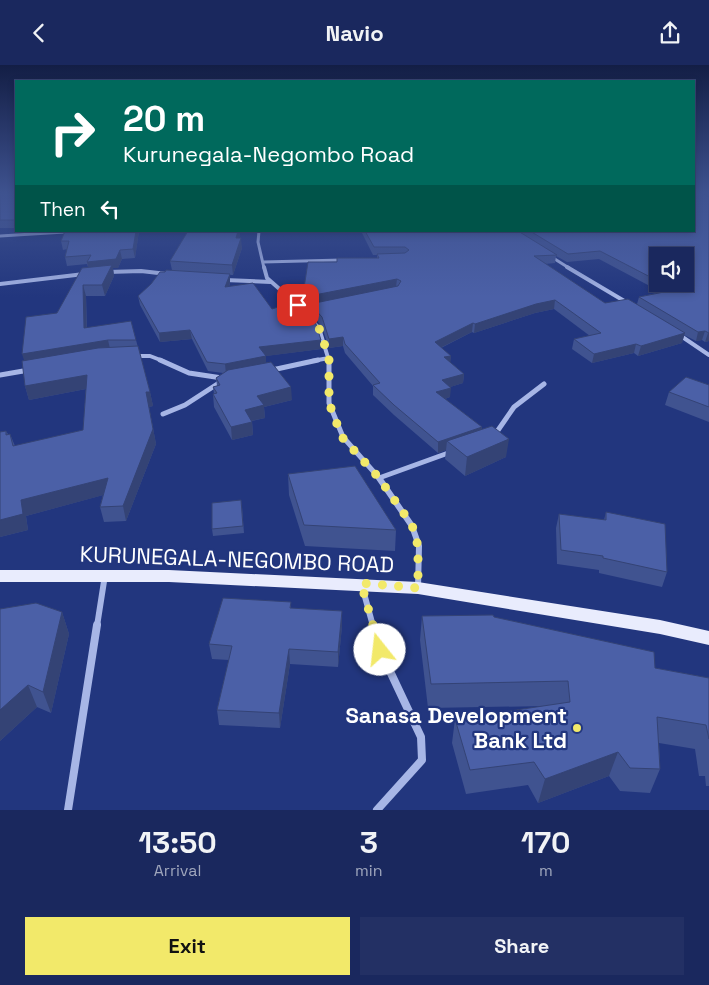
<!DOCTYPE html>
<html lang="en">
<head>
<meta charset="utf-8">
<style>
  body { margin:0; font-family:"Space Grotesk",sans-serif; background:#233064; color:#f1f3f6; height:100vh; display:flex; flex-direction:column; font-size:19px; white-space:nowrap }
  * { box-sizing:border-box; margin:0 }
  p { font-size:16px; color:#9fa6bc }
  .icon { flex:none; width:28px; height:28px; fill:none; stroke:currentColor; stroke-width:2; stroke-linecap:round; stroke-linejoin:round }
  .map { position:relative; height:745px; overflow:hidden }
  .side { display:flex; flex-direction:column; background:#1a285e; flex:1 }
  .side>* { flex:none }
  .top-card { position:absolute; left:15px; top:15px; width:680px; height:152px; border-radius:0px; box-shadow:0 2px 8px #0003,0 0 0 1px #384473; background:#00695c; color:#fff; overflow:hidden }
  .controls { position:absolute; left:649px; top:182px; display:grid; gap:10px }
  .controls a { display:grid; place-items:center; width:45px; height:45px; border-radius:0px; background:#1a285e; box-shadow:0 2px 8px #0003,0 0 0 1px #384473; font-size:25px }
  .pin { position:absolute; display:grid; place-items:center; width:42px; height:42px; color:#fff; margin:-21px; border-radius:10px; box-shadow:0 2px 8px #0006 }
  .me { position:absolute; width:55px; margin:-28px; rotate:344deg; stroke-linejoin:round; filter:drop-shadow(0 0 4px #0008) }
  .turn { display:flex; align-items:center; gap:18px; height:105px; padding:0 25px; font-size:22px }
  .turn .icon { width:65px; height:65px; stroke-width:2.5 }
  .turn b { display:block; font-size:35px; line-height:42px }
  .then { display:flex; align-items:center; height:48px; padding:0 25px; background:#0003; gap:10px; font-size:19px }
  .eta { display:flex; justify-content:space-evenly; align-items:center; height:85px; text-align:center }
  .eta b { font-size:30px; font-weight:800; line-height:35px }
  .action { display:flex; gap:10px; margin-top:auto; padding:10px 25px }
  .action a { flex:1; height:58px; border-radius:0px; background:#f2e96a; color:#111; font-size:20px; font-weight:800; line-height:58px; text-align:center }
  .action a+a { background:#233064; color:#f1f3f6 }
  header { display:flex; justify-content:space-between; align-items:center; height:65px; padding:0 25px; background:#1a285e; font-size:22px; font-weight:800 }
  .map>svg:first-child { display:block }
</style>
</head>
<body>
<header><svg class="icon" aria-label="back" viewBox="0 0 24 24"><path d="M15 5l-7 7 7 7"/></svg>Navio<svg class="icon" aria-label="share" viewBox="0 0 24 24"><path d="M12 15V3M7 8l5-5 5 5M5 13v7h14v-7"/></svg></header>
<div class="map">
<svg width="709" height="745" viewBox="0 0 709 745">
  <rect width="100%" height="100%" fill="#22367e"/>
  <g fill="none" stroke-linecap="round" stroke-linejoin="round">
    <path stroke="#a7b6e6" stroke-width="3" d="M 259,166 L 258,177 L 264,203
      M 0,171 L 81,166
      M 550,191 L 569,203
      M 263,197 L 342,195"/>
    <path stroke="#a7b6e6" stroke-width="4" d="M 264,202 L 267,213 L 300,242
      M 567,202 L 626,237
      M 108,207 L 141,206 L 167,209
      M 225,215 L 271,217
      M 0,219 L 84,209
      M 312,256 L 319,263 L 329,296
      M 678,269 L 709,290
      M 134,291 L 150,291 L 163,296
      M 312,296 L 329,293"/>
    <path stroke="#a7b6e6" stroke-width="5" d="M 160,295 L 189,308 L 222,313
      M 329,295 L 329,338 L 343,372 L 380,414
      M 272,305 L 318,295
      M 0,310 L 29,305
      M 163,349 L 185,340 L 222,316
      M 494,371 L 514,342 L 544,319
      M 379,413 L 451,387"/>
    <path stroke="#a7b6e6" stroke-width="6" d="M 379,413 L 412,461 L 419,481 L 418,523
      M 362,521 L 373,561
      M 97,561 L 105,510"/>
    <path stroke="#a7b6e6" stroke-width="8" d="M 373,560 L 380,585 L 421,672 L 422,695 L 377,745
      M 68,745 L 97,560"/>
    <path fill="#e9ecfd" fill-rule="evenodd" d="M 0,505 L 169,505 L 418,517 L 660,555 L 709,566 L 709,580 L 660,569 L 418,529 L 169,517 L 0,517 Z"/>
  </g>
  <path fill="#405390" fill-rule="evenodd" d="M 0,127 L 16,127 L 16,163 L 0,163 Z
    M 694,127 L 709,127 L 709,276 L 705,277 L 702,275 L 696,276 L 684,270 L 682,278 L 638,291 L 634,288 L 592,298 L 572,284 L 574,274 L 590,271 L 554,244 L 535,248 L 474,268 L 472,267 L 441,283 L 451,291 L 450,297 L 464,309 L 463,318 L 450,322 L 450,332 L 445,334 L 482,362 L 482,364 L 506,392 L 465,411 L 445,394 L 446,385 L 438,388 L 394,350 L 373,330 L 373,321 L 345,288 L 343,281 L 329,283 L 322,262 L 310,247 L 310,240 L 304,241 L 301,238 L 301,229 L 337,197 L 377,193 L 377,190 L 373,190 L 361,166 L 694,166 ZM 556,191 L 567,197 L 599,194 L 661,227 L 639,232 L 637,239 L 605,238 L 545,199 L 555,198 ZM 658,191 L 685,219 L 658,219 Z
    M 65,166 L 139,166 L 135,193 L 122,194 L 118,203 L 113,203 L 114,211 L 105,231 L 86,231 L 87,263 L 136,275 L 150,327 L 153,341 L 149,342 L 156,379 L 126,456 L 104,457 L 100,442 L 103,430 L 26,451 L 28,465 L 0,472 L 0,367 L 6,366 L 8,369 L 10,369 L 15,381 L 83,365 L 86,324 L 29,335 L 25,321 L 24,296 L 88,202 L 87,199 L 67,201 L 65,192 L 67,184 L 63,185 L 61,176 Z
    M 188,166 L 240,166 L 240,169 L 239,173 L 242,183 L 233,210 L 230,210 L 230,218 L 229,222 L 272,244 L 321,275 L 321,284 L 265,291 L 266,298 L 292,335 L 264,342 L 265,353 L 252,356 L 253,370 L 232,375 L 214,342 L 213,329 L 214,329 L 213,322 L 217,321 L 216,313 L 223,308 L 208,306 L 192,274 L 160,277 L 140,240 L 138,231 L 165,207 L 172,205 L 170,196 Z
    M 709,320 L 709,357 L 665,340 L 669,327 Z
    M 288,409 L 396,465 L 395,486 L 305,481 L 289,430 Z
    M 242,442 L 244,468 L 213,471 L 212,464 Z
    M 606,447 L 667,507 L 662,522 L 599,508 L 599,505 L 557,499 L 556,463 L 559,449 L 604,455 Z
    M 291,537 L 291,543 L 342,546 L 342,561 L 338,602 L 290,599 L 280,663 L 219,660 L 217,645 L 229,595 L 212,594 L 209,579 Z
    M 0,544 L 62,547 L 69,569 L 51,648 L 37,642 L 0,676 Z
    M 422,551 L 494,552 L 655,603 L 709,613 L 709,721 L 706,721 L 705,711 L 699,711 L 695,684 L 659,678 L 660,704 L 650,728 L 620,726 L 609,711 L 538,738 L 528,720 L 466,729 L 452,678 L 455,654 L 546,641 L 428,643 L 420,575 Z"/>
  <path fill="#344375" d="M 136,166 L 139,166 L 135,193 L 133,184 Z
    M 238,166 L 240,166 L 240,169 L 237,183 L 236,173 Z
    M 241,173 L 242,183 L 233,210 L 232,200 Z
    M 120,185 L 122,194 L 118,203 L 113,203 L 114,211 L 105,231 L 102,220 L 89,206 L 87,197 Z
    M 230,209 L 230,218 L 226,231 L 225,222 Z
    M 397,214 L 396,222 L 310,239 L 310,240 L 304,241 L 304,232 Z
    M 83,220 L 86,231 L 87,275 L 84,263 Z
    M 555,235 L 554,244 L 535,248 L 474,268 L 475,259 L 536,239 Z
    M 473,258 L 472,267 L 434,286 L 435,277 Z
    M 190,265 L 192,274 L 160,277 L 159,268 Z
    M 705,266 L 702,275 L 696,276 L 698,267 Z
    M 685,268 L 682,278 L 638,291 L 641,281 Z
    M 708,268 L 709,268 L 709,276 L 705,277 Z
    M 343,272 L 343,281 L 329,283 L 329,274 Z
    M 108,275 L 111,288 L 26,301 L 22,289 Z
    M 321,275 L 321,284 L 259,292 L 259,282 Z
    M 636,279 L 634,288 L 592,298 L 594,289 Z
    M 266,291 L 266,301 L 226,309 L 225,299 Z
    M 451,291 L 450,301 L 444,292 Z
    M 464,309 L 463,318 L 441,325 L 442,315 Z
    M 87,310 L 91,323 L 29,335 L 25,321 Z
    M 291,322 L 292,335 L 264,342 L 265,353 L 246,357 L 245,345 L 257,331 Z
    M 451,323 L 450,332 L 436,337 L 436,327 Z
    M 146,327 L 150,327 L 153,341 L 149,342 L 156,379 L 126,456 L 123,441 Z
    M 252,357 L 253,370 L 232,375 L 231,362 Z
    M 482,362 L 481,372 L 447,376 L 446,385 L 438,388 L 438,377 Z
    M 509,374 L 506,392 L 465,411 L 467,392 Z
    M 108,413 L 111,428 L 26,451 L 28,465 L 0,472 L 0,455 L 21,435 Z
    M 342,546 L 342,561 L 338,602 L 338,587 Z
    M 62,547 L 69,569 L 51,648 L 43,627 Z
    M 289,584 L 290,599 L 280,663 L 279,648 Z
    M 28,620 L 37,642 L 0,676 L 0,645 Z
    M 618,687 L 609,711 L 538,738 L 545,714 Z"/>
  <path fill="#4b60a7" stroke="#344375" d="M 0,127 L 16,127 L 16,155 L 0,155 Z
    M 694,127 L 700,127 L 709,132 L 709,268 L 705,266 L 698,267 L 639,232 L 674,225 L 663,219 L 685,219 L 685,191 L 658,191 L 658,216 L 600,186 L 568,189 L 530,166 L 694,166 Z
    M 65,166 L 136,166 L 133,184 L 120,185 L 116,194 L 87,197 L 91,190 L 65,192 L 69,176 L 61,176 Z
    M 188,166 L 238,166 L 236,173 L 241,173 L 232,200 L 170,196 Z
    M 365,166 L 518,166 L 557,190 L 534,191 L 605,238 L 628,234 L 685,268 L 641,281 L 636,279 L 594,289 L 574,274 L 601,268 L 555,235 L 536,239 L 475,259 L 473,258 L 435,277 L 451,291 L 444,292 L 464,309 L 442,315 L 451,323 L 436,327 L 482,362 L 438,377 L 394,340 L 373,320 L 380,318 L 345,279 L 343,272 L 329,274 L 322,252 L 310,239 L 398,221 L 401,216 L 397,214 L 304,232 L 301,229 L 304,223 L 308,197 L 337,197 L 337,193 L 379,193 L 377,189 L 405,188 L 409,185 L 405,182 L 374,182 Z
    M 112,200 L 102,220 L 83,220 L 84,263 L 131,256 L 136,275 L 108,275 L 22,289 L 26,252 L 57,248 L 82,203 Z
    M 166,205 L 230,209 L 225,222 L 253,218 L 272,244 L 297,236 L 315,256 L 321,275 L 259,282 L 266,291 L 225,299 L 207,297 L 190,265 L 159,268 L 138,231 L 151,219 L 160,207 L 165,207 Z
    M 138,281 L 150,327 L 146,327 L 153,364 L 123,441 L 100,442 L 108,413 L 21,435 L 23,449 L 0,455 L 0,367 L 6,366 L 6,370 L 10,369 L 13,381 L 83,365 L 87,310 L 25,321 L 22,296 L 98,283 Z
    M 271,297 L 291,322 L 257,331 L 264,340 L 245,345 L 252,357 L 231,362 L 213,329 L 217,328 L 213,322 L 220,320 L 216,313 L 228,305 Z
    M 686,312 L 709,320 L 709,342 L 669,327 Z
    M 492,361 L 509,374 L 467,392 L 447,376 Z
    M 355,401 L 396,465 L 304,460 L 288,409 Z
    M 241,435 L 243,461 L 212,464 L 212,438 Z
    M 606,447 L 665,459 L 667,507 L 603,493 L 603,491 L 561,485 L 559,449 L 606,455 Z
    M 223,533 L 291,537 L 290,543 L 342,546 L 338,587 L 289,584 L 279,648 L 217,645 L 232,581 L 209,579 Z
    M 36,538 L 62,547 L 43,627 L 28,620 L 0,645 L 0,544 Z
    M 493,550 L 494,552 L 654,587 L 655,603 L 709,613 L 709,674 L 706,660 L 657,652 L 660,704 L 630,703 L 618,687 L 545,714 L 534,697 L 470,705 L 455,654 L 570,637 L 568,616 L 431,619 L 422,551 Z"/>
  <linearGradient id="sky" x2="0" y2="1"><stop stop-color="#131e45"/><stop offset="0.55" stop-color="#3e528f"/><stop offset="1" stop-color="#3e528f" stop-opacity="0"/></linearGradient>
  <rect width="709" height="232" fill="url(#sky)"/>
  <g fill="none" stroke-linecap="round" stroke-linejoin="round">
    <path stroke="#f2e96a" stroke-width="9" stroke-dasharray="0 16.2" d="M 298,240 L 319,263 L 329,293 L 329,338 L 342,372 L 379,413 L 412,460 L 418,481 L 418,523 L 361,518 L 380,585"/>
  </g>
  <circle fill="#f2e96a" stroke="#22367e" stroke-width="2" cx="577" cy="663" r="5"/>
  <g text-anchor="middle" stroke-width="4.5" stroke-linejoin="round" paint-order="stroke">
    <g font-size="22" fill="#fff" stroke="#22367e">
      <text transform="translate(237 494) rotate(2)" y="8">KURUNEGALA-NEGOMBO ROAD</text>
    </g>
    <g font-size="22" font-weight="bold" fill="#fff" stroke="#22367e" text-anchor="end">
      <text x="567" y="658">Sanasa Development<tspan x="567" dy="25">Bank Ltd</tspan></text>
    </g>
  </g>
</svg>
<div class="controls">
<a><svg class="icon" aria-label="sound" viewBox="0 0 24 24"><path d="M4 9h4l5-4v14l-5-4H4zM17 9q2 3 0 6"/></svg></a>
</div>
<div class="pin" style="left:298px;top:240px;background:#d93025"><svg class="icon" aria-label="arrive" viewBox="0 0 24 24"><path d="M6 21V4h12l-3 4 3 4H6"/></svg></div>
<svg class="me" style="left:380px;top:585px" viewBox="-20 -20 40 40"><circle r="19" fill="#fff"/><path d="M0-13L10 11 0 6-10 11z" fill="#f2e96a"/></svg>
<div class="top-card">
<div class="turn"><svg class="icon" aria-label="right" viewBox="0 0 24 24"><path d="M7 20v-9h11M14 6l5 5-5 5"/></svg><div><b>20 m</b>Kurunegala-Negombo Road</div></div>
<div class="then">Then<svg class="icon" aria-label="left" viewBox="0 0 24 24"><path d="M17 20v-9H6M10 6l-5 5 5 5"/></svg></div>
</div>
</div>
<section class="side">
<div class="eta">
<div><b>13:50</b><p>Arrival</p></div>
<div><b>3</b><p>min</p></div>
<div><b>170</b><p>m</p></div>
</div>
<div class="action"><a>Exit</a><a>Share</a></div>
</section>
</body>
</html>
